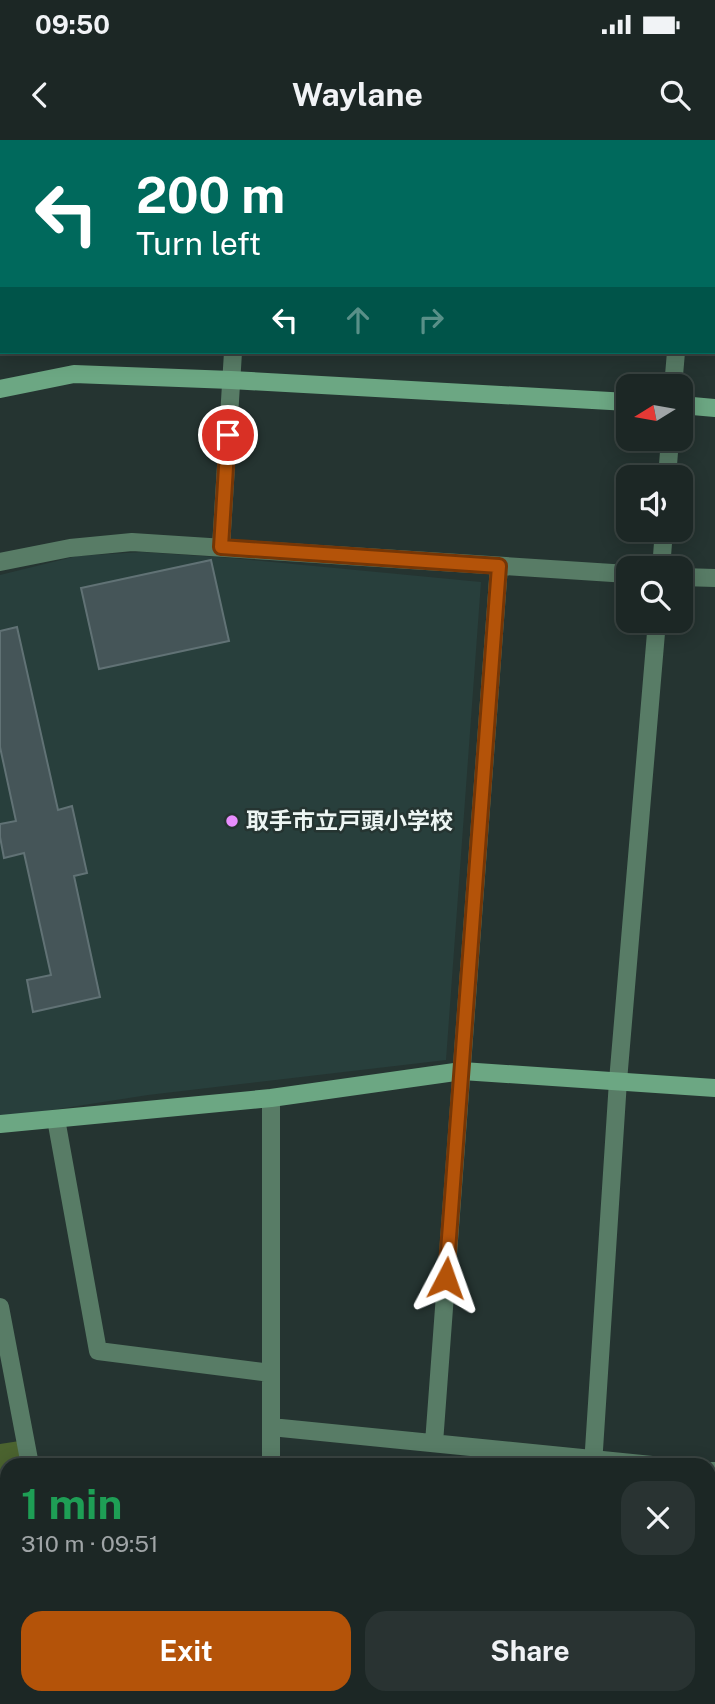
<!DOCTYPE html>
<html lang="en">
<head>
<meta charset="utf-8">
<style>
  body { margin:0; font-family:"Public Sans","Noto Sans JP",sans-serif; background:#293332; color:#f1f3f6; height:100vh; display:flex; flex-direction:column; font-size:26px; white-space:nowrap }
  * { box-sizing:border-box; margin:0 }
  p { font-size:23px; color:#a0a5a7 }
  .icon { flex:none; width:38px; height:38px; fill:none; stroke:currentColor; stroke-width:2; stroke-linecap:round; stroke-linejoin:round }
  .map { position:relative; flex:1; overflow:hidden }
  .details { position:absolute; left:0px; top:1318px; width:716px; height:247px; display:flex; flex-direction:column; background:#1c2725; border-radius:21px 21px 0 0; box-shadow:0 4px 18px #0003,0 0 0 2px #3a4442 }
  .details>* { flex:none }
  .banner { position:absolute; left:0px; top:0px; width:716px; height:214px; box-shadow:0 4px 18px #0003,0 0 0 2px #3a4442; background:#00695c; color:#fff; overflow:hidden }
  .needle { width:46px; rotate:259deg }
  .controls { position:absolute; left:616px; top:234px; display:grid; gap:14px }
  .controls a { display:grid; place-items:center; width:77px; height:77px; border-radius:14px; background:#1c2725; box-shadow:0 4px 18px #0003,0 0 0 2px #3a4442; font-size:35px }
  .pin { position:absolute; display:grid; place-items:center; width:60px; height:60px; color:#fff; margin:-30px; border:4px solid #fff; border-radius:50%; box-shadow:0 2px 7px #0007 }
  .me { position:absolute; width:77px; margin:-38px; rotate:4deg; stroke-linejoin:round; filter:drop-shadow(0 0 5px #0008) }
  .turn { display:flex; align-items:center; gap:24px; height:147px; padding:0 21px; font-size:32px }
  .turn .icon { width:91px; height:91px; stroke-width:2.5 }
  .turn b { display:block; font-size:49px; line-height:60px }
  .lanes { display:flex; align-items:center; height:66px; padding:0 21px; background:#0003; justify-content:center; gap:35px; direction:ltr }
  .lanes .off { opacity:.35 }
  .round { display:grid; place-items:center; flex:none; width:74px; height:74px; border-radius:21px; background:#293332 }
  .summary { display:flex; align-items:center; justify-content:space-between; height:119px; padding:0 21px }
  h1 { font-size:42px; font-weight:700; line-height:52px; color:#1e9e55 }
  .primary-button { display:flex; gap:14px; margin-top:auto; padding:14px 21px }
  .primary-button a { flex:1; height:80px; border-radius:21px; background:#b45309; color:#fff; font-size:28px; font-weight:700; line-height:80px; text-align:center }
  .primary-button a+a { background:#293332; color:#f1f3f6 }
  .status { display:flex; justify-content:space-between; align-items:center; height:49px; padding:0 35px; background:#1c2725; direction:ltr }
  .status svg { height:19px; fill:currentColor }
  header { display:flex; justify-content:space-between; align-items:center; height:91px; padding:0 21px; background:#1c2725; font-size:32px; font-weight:700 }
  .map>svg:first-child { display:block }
</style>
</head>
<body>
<div class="status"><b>09:50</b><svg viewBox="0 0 49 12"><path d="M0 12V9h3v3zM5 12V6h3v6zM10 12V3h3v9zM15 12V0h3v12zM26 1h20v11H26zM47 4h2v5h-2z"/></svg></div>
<header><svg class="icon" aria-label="back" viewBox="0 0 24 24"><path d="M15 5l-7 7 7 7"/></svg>Waylane<svg class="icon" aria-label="search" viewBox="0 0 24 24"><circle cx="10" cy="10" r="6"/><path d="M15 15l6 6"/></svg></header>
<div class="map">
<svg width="715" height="1564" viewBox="0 0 715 1564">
  <rect width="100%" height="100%" fill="#253431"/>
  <path fill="#283f3c" d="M 142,412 L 231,418 L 481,442 L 446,920 L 148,955 L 0,978 L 0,435 L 77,416 Z
    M 709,1441 L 715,1441 L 715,1564 L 594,1564 L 595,1558 L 709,1558 Z"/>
  <path fill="#4b632f" d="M 566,0 L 678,0 L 565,2 Z
    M 26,1300 L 30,1325 L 7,1325 L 7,1558 L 118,1558 L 115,1564 L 0,1564 L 0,1304 Z
    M 174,1558 L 226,1558 L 224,1564 L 172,1564 Z"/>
  <path fill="#455558" stroke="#617275" stroke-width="2" d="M 211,420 L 229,501 L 99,529 L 81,448 Z
    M 17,487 L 58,670 L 72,666 L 87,733 L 74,736 L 100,857 L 33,872 L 27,840 L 51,835 L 24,713 L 4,718 L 0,697 L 0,684 L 16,681 L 0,607 L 0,491 Z
    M 709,1483 L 714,1509 L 709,1510 Z
    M 715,1518 L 715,1564 L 609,1564 L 608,1558 L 709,1558 L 709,1519 Z"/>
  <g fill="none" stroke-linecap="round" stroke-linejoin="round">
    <path stroke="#7a8784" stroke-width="4.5" stroke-dasharray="2 5" stroke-linecap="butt" d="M 0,1358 L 7,1357
      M 709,1433 L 715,1434"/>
    <path stroke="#587c66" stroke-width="18" d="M 101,2 L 101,0
      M 248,2 L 248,0
      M 400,2 L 400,0
      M 551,2 L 551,0
      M 692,2 L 692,0
      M 0,73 L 2,73
      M 714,106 L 715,106
      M 673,247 L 676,212
      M 667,338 L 670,299
      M 221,407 L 233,212
      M 0,422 L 70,408 L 132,402 L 628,434
      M 661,429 L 664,390
      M 681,437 L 715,438
      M 56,979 L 98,1211 L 271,1233
      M 0,1167 L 30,1325
      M 271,1287 L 652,1325
      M 434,1303 L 499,426
      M 271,1325 L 271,958
      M 593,1325 L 618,941 L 657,481
      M 709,1331 L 715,1331
      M 571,1564 L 572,1558"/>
    <path stroke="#6ca783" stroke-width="18" d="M 0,249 L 74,234 L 231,240 L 628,262
      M 681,265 L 715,268
      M 0,984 L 271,958 L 462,931 L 715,948"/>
  </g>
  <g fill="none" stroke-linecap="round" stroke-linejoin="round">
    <g stroke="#753606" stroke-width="18">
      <path id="route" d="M 228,295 L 221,407 L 499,426 L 446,1138"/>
    </g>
    <use href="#route" stroke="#b45309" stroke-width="12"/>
  </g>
  <circle fill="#e98efe" stroke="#253431" stroke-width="2.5" cx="232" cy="681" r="7"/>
  <g text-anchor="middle" stroke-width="5" stroke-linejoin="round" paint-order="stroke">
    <g font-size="23" font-weight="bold" fill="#edf6f4" stroke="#253431" text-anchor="start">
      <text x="246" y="689">取手市立戸頭小学校</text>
    </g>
  </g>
</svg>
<div class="controls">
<a><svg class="needle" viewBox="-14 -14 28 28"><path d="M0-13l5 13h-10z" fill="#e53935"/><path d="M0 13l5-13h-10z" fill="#a0a5a7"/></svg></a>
<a><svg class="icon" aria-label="sound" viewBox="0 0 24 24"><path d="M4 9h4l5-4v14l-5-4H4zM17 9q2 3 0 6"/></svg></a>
<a><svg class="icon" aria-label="search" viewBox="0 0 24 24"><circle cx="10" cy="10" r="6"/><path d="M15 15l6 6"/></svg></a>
</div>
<div class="pin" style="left:228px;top:295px;background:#d93025"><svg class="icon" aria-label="arrive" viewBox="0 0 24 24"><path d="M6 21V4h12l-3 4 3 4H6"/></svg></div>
<svg class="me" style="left:446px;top:1138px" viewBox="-20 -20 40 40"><path d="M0-17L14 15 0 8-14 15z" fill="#b45309" stroke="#fff" stroke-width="4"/></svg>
<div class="banner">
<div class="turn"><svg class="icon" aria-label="left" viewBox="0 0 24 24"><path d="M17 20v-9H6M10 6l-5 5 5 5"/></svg><div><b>200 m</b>Turn left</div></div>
<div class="lanes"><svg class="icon" aria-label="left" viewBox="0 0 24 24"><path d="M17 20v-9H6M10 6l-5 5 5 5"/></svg><svg class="icon off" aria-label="ahead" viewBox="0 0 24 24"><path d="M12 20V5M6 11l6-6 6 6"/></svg><svg class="icon off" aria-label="right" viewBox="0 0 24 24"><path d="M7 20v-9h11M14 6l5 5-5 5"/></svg></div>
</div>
<section class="details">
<div class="summary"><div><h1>1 min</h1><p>310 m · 09:51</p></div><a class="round"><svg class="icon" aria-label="close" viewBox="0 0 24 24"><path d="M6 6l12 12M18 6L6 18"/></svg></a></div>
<div class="primary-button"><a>Exit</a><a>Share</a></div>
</section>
</div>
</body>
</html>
